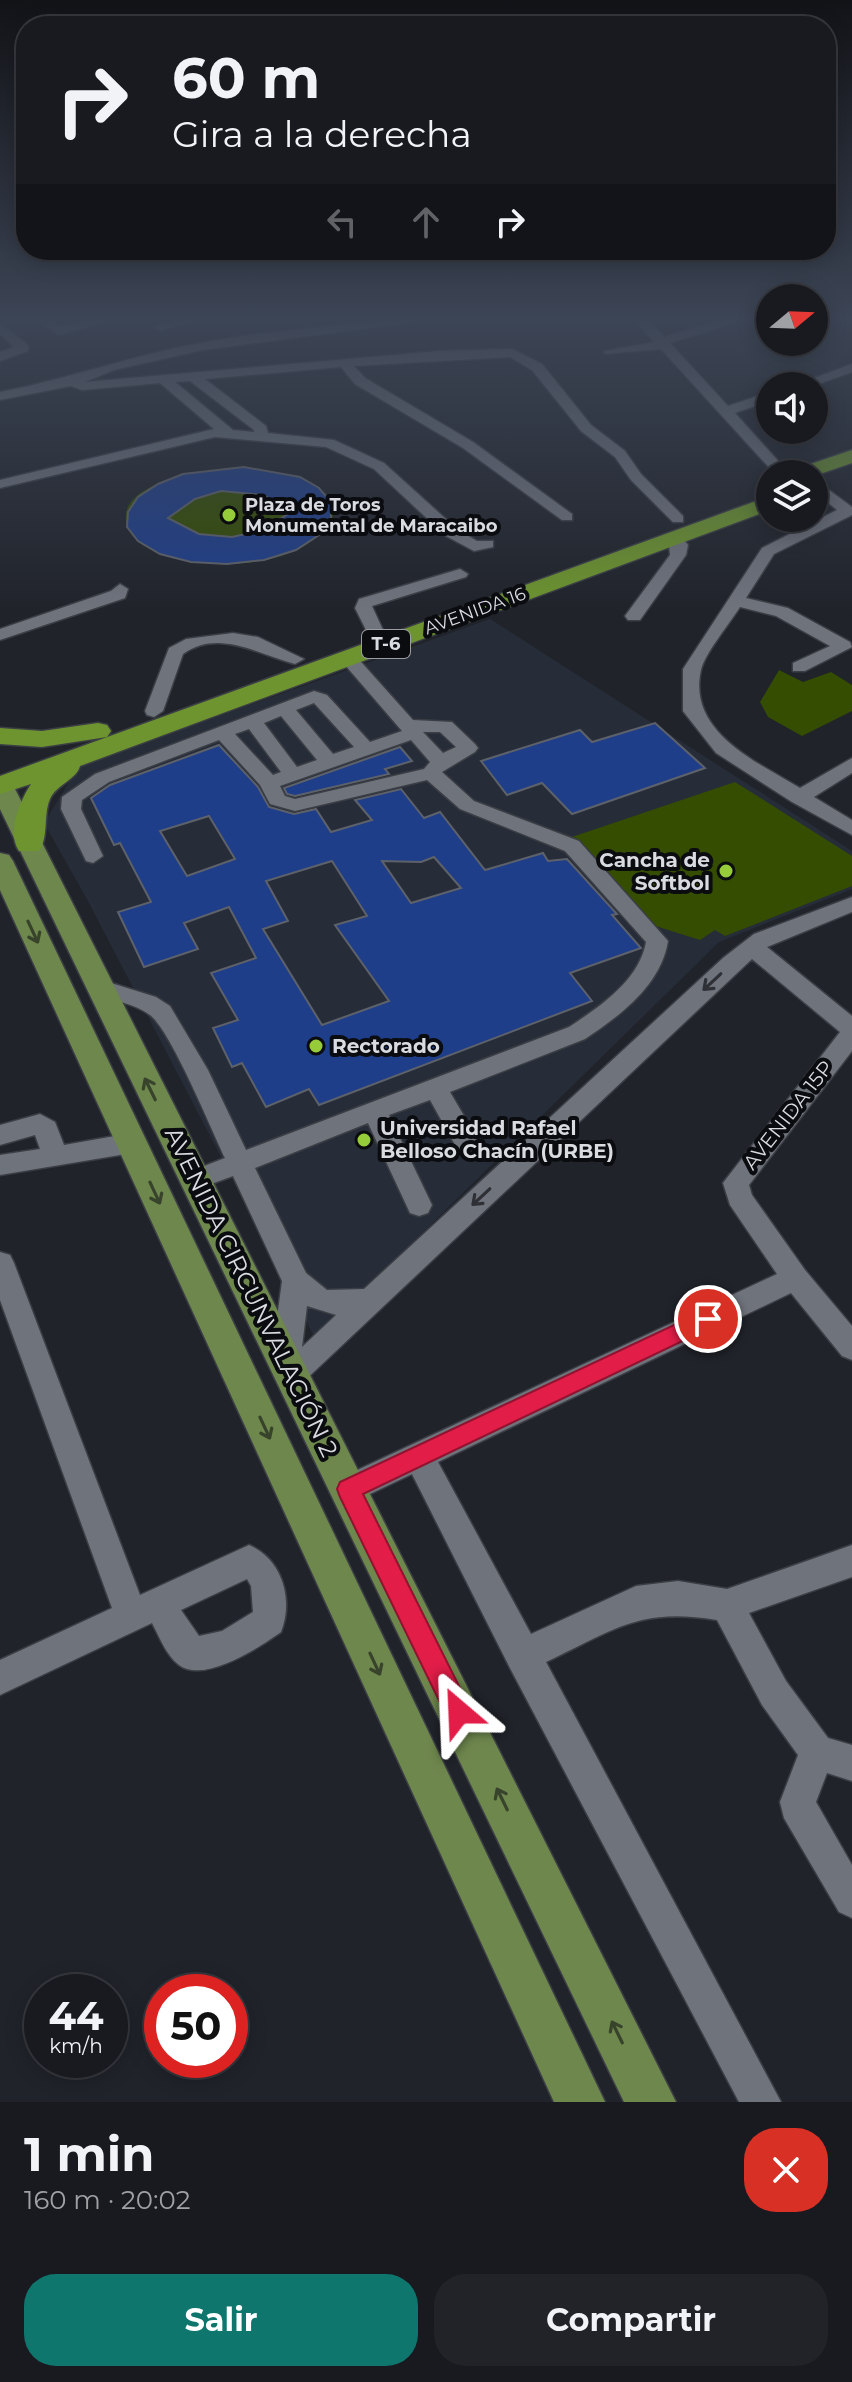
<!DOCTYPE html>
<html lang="es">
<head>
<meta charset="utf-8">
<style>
  body { margin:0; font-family:Montserrat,sans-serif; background:#212329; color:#f1f3f6; height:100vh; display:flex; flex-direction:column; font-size:30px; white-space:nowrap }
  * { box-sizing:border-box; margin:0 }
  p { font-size:26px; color:#9fa1a5 }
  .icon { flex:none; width:44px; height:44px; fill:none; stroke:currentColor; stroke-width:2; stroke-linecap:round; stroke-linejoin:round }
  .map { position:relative; height:2102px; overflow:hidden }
  .panel { display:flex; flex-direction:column; background:#181a20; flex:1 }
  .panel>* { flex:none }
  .banner { position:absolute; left:16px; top:16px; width:820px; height:244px; border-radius:32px; box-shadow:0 4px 20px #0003,0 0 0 2px #36383e; background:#181a20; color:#f1f3f6; overflow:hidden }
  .needle { width:52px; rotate:71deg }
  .fabs { position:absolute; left:756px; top:284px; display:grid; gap:16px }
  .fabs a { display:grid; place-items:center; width:72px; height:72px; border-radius:50%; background:#181a20; box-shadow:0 4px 20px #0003,0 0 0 2px #36383e; font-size:40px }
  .speed { position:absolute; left:24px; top:1974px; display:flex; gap:16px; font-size:40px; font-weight:700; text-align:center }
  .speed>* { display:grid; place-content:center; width:104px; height:104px; border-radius:50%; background:#181a20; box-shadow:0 4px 20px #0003,0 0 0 2px #36383e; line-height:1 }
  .speed small { font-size:20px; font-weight:400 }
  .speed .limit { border:12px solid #d22; background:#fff; color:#111 }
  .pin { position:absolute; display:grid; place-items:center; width:68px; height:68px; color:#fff; margin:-34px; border:4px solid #fff; border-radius:50%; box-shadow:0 2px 8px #0007 }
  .me { position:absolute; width:88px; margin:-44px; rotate:334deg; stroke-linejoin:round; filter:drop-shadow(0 0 6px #0008) }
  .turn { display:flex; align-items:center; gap:28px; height:168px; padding:0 24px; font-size:36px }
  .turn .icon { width:104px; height:104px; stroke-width:2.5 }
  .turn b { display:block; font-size:56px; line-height:68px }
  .lanes { display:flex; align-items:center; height:76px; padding:0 24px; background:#0003; justify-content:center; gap:40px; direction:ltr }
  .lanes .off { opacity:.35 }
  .round { display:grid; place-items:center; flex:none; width:84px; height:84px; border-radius:32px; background:#212329 }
  .overview { display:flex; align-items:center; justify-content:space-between; height:136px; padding:0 24px }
  h1 { font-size:48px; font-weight:700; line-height:60px }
  .button { display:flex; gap:16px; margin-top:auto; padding:16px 24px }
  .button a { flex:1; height:92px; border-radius:32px; background:#0f766e; color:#fff; font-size:32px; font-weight:700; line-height:92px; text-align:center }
  .button a+a { background:#212329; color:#f1f3f6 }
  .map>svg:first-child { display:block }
</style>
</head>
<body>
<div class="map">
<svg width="852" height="2102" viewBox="0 0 852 2102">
  <rect width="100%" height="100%" fill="#20232a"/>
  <path fill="#272d38" d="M 490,619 L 852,851 L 852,889 L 719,942 L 315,1338 L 88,901 L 44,823 L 79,766 Z"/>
  <path fill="#344d01" d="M 244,467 C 273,470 370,488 319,535 C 284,568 216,568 173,558 C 157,553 135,545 128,528 C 109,480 217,468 244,467 Z
    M 779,670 L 803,682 L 831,672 L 852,685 L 852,711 L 802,736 L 768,717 L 760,702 Z
    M 735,782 L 852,856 L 852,886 L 725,936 L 715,930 L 700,940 L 649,924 L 569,838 Z"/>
  <path fill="#1f3e89" stroke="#5d616a" stroke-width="2" fill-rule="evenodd" d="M 244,467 L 300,477 L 319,488 L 331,502 L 331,519 L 319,535 L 296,550 L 264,560 L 227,564 L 191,562 L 160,554 L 138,541 L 127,527 L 128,512 L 138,497 L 158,484 L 183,474 ZM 221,491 L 263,495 L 292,511 L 264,530 L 232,537 L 199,534 L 168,518 L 195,499 Z
    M 655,723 L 705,768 L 572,814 L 542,783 L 507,795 L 481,761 L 580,730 L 592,742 Z
    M 219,745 L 258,787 L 269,807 L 294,814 L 316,809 L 331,832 L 372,820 L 355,800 L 401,789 L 424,818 L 440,812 L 485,870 L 543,853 L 548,861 L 567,859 L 617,914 L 612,915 L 641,948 L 570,973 L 592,1001 L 319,1105 L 309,1089 L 266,1107 L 242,1063 L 232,1067 L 213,1028 L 238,1020 L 211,973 L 256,958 L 229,907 L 184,923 L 198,949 L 144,967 L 118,912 L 151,902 L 120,843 L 114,845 L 91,798 L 110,785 ZM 209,816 L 235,859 L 187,876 L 160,831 ZM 434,857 L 461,888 L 411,903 L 382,861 L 421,862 ZM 332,861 L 367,916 L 335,925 L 389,1001 L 322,1025 L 263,929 L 288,921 L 266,881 Z
    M 400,747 L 412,761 L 385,769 L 389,774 L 295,796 L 287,794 L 284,788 Z"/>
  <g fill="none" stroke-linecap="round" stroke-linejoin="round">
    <g stroke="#3b3e44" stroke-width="3">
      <path id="minor" d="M 34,317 L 48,317 L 60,327 L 101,317 L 125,317 L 58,335 Z
        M 184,317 L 207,317 L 160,331 L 154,327 Z
        M 413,317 L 454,317 L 203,350 L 114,370 L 85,382 L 440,351 L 512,349 L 542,364 L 591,425 L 625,451 L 641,474 L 683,516 L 683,522 L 673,522 L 631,480 L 615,457 L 581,431 L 532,370 L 510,357 L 354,366 L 365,378 L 473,442 L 572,514 L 572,520 L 562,520 L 463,448 L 355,384 L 341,367 L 205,379 L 266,426 L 268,433 L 334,440 L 384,463 L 458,530 L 477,541 L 493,541 L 493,547 L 474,551 L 446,536 L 374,469 L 326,447 L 215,437 L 0,488 L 0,480 L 214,429 L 160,383 L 82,390 L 71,386 L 0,400 L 0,392 C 68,379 133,355 201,343 C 270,330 343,326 413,317 ZM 190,381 L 254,430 L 254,432 L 233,430 L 175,382 Z
        M 633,317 L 646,317 L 664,337 L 732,317 L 753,317 L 670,343 L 728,406 L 770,392 L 770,401 L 735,413 L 790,474 L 775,474 L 661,349 L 605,354 L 604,351 L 654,342 Z
        M 0,323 L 28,345 L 28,351 L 0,361 L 0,352 L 14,347 L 0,334 Z
        M 852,364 L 852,372 L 813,386 L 793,386 Z
        M 814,479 L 852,507 L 852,515 L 774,554 L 746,598 L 788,608 L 850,642 L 852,647 L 805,671 L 793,671 L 793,663 L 830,646 L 776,616 L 740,607 C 730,623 705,653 701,670 C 687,732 757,762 800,788 L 852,758 L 852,773 L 814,797 L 852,820 L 852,835 L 792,802 L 716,753 L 683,711 L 683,669 L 762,548 L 837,510 L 814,491 Z
        M 668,535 L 680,535 L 688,545 L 686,555 L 640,620 L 628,620 L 625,616 L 670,555 Z
        M 460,569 L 468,574 L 466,577 L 372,606 L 383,630 L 374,635 L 368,634 L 355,608 L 359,599 Z
        M 120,584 L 128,589 L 125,598 L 0,640 L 0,629 L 111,591 Z
        M 233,633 L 258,637 L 304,659 L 295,664 C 259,655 219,628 183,654 L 163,711 L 154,717 L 147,715 L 145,711 L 169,648 L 186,639 Z
        M 348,653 L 354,654 L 413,720 L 452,722 L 475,744 L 478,748 L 475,752 L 442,772 L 474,801 L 579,841 L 668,941 C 661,985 621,1015 585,1039 L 450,1092 L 481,1145 L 477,1152 L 468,1155 L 459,1152 L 430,1100 L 389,1115 L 432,1205 L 428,1213 L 419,1216 L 410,1213 L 368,1123 L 255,1168 L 306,1273 L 327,1290 L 364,1289 L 723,958 L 754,934 L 852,897 L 852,912 L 767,947 L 852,1016 L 852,1051 L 749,1185 L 752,1195 L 805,1270 L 852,1326 L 852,1360 L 842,1356 L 791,1293 L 438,1462 L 531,1634 L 636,1586 L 678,1581 L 727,1589 L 852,1545 L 852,1577 L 749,1613 L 786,1681 L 828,1738 L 852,1745 L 852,1781 L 827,1773 L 816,1802 L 852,1865 L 852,1918 L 839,1912 L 784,1818 L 780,1802 L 798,1755 L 762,1705 L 717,1620 C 639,1607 614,1630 546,1662 L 781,2102 L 739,2102 L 510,1668 L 412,1474 L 349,1504 L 338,1499 L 334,1489 L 338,1479 L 777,1274 L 730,1205 L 723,1183 L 840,1032 L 752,959 L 301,1384 L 291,1388 L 281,1384 L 271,1363 L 282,1281 L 233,1176 L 195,1190 L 186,1187 L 182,1180 L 186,1173 L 225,1158 C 211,1129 171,1031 150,1015 C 134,1003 111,1000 92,994 L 89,988 L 92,982 L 108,982 L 156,997 L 170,1006 L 208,1070 L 246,1150 L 569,1027 C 599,1007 639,981 646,942 L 565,851 L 460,809 L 427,780 L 295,811 L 270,804 L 260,785 L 219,740 L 109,782 L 82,800 L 81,809 L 103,856 L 93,863 L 86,861 L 61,809 L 62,797 L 95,774 L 314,691 L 327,695 L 370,742 L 402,731 L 339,658 ZM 314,703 L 354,747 L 333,754 L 296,710 ZM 281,716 L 317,760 L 297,767 L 264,723 ZM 249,729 L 281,772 L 273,775 L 235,734 ZM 423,732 L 440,732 L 456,747 L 443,753 ZM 411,740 L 430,762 L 424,769 L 295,799 L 285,796 L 280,786 ZM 307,1306 L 336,1315 L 302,1347 Z
        M 40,1114 L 55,1122 L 64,1145 L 132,1133 L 141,1136 L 145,1143 L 141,1150 L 132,1153 L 0,1175 L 0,1155 L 40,1149 L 35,1135 L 0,1145 L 0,1125 Z
        M 0,1252 L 10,1255 L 14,1263 L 140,1595 L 249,1545 C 282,1559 294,1599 281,1632 C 260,1647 204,1684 179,1665 C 166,1655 160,1638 152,1623 L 0,1695 L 0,1660 L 112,1608 L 0,1300 ZM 247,1579 L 251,1586 L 253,1612 L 222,1631 L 199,1636 L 181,1610 Z"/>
    </g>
    <g stroke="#3b3e44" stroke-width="3">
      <path id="major" d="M 0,778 L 10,780 L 13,785 L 676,2102 L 624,2102 L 0,809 Z
        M 0,853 L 9,855 L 13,861 L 605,2102 L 554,2102 L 0,890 Z"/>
    </g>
    <g stroke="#3b3e44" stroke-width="3">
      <path id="highway" d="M 852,450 L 852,463 L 814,476 L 789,474 L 793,470 Z
        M 770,496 L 770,510 L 80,766 C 77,779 56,785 50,799 C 43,815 49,837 39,851 L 19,851 C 6,832 20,801 31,784 L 0,794 L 0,776 Z
        M 98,723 L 107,725 L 111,731 L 107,737 L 42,747 L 0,744 L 0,728 L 42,731 Z"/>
    </g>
    <use href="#minor" fill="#6f737c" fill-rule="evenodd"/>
    <use href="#major" fill="#6e874d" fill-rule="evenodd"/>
    <use href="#highway" fill="#6d942e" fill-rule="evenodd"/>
  </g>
  <defs><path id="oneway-shaft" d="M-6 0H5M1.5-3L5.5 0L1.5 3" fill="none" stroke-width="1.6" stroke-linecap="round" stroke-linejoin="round" transform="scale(2)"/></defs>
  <g stroke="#38432b">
    <use href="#oneway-shaft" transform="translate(33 932) rotate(65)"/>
    <use href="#oneway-shaft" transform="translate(150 1089) rotate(-116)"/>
    <use href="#oneway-shaft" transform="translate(155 1193) rotate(65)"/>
    <use href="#oneway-shaft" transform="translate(265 1428) rotate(65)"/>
    <use href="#oneway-shaft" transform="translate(375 1664) rotate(65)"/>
    <use href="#oneway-shaft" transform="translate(502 1799) rotate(-116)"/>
    <use href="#oneway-shaft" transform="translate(617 2032) rotate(-116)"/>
  </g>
  <g stroke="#2e3036">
    <use href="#oneway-shaft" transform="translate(712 982) rotate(137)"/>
    <use href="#oneway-shaft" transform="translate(481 1197) rotate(137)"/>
  </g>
  <linearGradient id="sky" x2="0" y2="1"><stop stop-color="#121317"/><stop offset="0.52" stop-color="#3c4555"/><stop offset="1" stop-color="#3c4555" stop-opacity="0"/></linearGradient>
  <rect width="852" height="612" fill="url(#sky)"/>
  <path fill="#e11d48" stroke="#92132f" stroke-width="2" d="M 708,1309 L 716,1312 L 719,1319 L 716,1325 L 363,1494 L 472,1712 L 468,1721 L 459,1725 L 449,1721 L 340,1497 L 337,1489 L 340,1482 Z"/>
  <g fill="#96cc3a" stroke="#0b0c10" stroke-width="3">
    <circle cx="229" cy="515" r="8"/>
    <circle cx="726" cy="871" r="8"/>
    <circle cx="316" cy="1046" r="8"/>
    <circle cx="364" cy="1140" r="8"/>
  </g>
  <g text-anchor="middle" stroke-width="8" stroke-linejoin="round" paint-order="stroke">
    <g font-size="18" font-weight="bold" fill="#d8dbe0" stroke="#0b0c10" text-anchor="start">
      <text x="245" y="511">Plaza de Toros<tspan x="245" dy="21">Monumental de Maracaibo</tspan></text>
    </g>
    <g font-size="18" fill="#d8dbe0" stroke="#0b0c10">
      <text transform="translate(475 611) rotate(-20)" y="6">AVENIDA 16</text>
    </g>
    <rect fill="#0b0c10" stroke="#9a9da2" stroke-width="2" x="362" y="630" width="48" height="28" rx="6"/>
    <g font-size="18" font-weight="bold" fill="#d8dbe0">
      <text x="386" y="650">T-6</text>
    </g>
    <g font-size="20" font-weight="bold" fill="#d8dbe0" stroke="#0b0c10" text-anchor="start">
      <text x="710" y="867" text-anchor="end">Cancha de<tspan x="710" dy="23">Softbol</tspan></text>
      <text x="332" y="1053">Rectorado</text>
      <text x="380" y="1135">Universidad Rafael<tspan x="380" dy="23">Belloso Chacín (URBE)</tspan></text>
    </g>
    <g font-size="20" fill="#d8dbe0" stroke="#0b0c10">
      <text transform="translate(788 1115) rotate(-52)" y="7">AVENIDA 15P</text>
    </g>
    <g font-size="24" fill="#d8dbe0" stroke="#0b0c10">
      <text transform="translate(251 1292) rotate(64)" y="8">AVENIDA CIRCUNVALACIÓN 2</text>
    </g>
  </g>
</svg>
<div class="fabs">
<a><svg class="needle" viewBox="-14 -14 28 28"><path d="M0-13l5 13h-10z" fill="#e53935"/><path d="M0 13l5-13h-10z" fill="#9fa1a5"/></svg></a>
<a><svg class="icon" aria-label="sound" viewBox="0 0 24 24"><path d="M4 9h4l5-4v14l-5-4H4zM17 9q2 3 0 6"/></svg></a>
<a><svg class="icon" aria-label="layers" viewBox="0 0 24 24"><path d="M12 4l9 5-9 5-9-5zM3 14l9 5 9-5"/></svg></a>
</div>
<div class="speed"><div>44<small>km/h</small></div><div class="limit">50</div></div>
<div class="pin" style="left:708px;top:1319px;background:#d93025"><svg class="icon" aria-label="arrive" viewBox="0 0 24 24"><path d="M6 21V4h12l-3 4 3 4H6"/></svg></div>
<svg class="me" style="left:459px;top:1712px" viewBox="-20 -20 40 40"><path d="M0-17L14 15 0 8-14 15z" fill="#e11d48" stroke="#fff" stroke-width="4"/></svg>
<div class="banner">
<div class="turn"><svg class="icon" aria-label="right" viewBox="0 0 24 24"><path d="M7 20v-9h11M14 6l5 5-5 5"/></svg><div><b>60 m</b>Gira a la derecha</div></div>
<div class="lanes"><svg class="icon off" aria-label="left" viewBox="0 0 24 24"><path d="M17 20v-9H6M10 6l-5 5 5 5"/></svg><svg class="icon off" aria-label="ahead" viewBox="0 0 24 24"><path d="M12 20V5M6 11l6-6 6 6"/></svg><svg class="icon" aria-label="right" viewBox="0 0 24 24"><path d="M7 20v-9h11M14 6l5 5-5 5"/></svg></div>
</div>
</div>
<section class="panel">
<div class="overview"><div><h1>1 min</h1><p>160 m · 20:02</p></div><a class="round" style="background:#d93025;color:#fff"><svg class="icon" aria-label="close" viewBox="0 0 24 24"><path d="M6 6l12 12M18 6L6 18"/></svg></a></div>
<div class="button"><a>Salir</a><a>Compartir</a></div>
</section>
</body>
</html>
